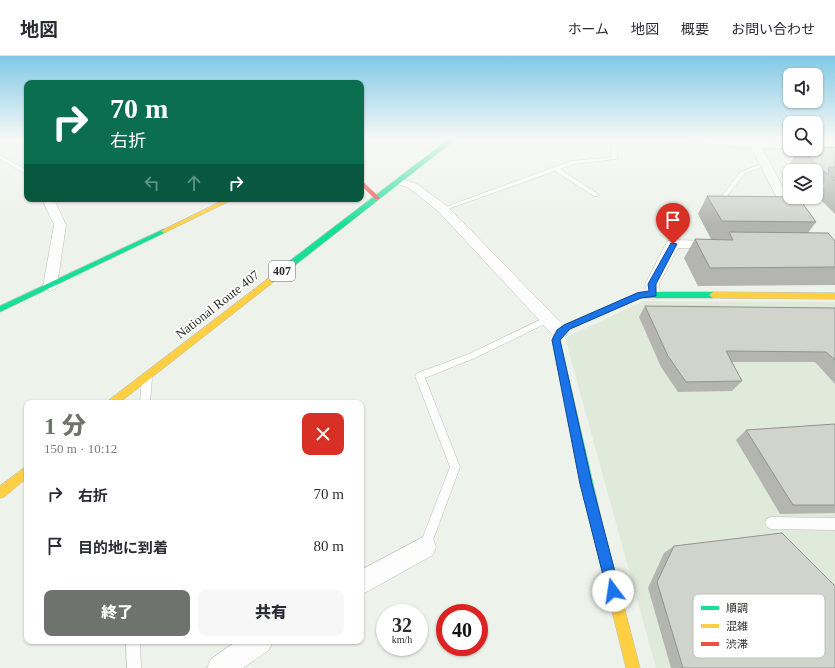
<!DOCTYPE html>
<html lang="ja">
<head>
<meta charset="utf-8">
<style>
  body { margin:0; font-family:"Times New Roman","Noto Sans JP",serif; background:#f7f7f7; color:#2b2b33; height:100vh; display:flex; flex-direction:column; font-size:15px; white-space:nowrap }
  * { box-sizing:border-box; margin:0 }
  p { font-size:13px; color:#7c7c81 }
  .icon { flex:none; width:22px; height:22px; fill:none; stroke:currentColor; stroke-width:2; stroke-linecap:round; stroke-linejoin:round }
  .map { position:relative; flex:1; overflow:hidden }
  .sheet { position:absolute; left:24px; top:344px; width:340px; height:244px; display:flex; flex-direction:column; background:#fff; border-radius:8px; box-shadow:0 1px 3px #0004 }
  .sheet>* { flex:none }
  .hud { position:absolute; left:24px; top:24px; width:340px; height:122px; border-radius:8px; box-shadow:0 1px 3px #0004; background:#0b6e4f; color:#fff; overflow:hidden }
  .tools { position:absolute; left:783px; top:12px; display:grid; gap:8px }
  .tools a { display:grid; place-items:center; width:40px; height:40px; border-radius:8px; background:#fff; box-shadow:0 1px 3px #0004; font-size:20px }
  .speed { position:absolute; left:376px; top:548px; display:flex; gap:8px; font-size:20px; font-weight:700; text-align:center }
  .speed>* { display:grid; place-content:center; width:52px; height:52px; border-radius:50%; background:#fff; box-shadow:0 1px 3px #0004; line-height:1 }
  .speed small { font-size:10px; font-weight:400 }
  .speed .limit { border:6px solid #d22; background:#fff; color:#111 }
  .pin { position:absolute; display:grid; place-items:center; width:34px; height:34px; color:#fff; margin:-41px -17px; border-radius:50% 50% 50% 0; rotate:-45deg; box-shadow:0 0 4px #0007 }
  .pin .icon { rotate:45deg }
  .me { position:absolute; width:44px; margin:-22px; rotate:346deg; stroke-linejoin:round; filter:drop-shadow(0 0 3px #0008) }
  .turn { display:flex; align-items:center; gap:14px; height:84px; padding:0 20px; font-size:18px }
  .turn .icon { width:52px; height:52px; stroke-width:2.5 }
  .turn b { display:block; font-size:28px; line-height:34px }
  .lanes { display:flex; align-items:center; height:38px; padding:0 20px; background:#0003; justify-content:center; gap:20px; direction:ltr }
  .lanes .off { opacity:.35 }
  .round { display:grid; place-items:center; flex:none; width:42px; height:42px; border-radius:8px; background:#f7f7f7 }
  .overview { display:flex; align-items:center; justify-content:space-between; height:68px; padding:0 20px }
  h1 { font-size:24px; font-weight:800; line-height:30px; color:#6e736d }
  .action { display:flex; gap:8px; margin-top:auto; padding:8px 20px }
  .action a { flex:1; height:46px; border-radius:8px; background:#6e736d; color:#fff; font-size:16px; font-weight:800; line-height:46px; text-align:center }
  .action a+a { background:#f7f7f7; color:#2b2b33 }
  ul { padding:0; list-style:none }
  li { display:flex; align-items:center; gap:12px; height:52px; padding:0 20px }
  li div { flex:1 }
  li b { display:block; font-size:15px }
  li em { font-style:normal }
  header { display:flex; align-items:center; gap:24px; box-sizing:border-box; height:56px; padding:0 20px; background:#fff; border-bottom:1px solid #e1e1e2 }
  header strong { font-size:19px }
  nav { display:flex; gap:22px; margin-inline-start:auto; font-size:14px }
  .map>svg:first-child { display:block }
</style>
</head>
<body>
<header>
<strong>地図</strong>
<nav><a>ホーム</a><a>地図</a><a>概要</a><a>お問い合わせ</a></nav>
</header>
<div class="map">
<svg width="835" height="612" viewBox="0 0 835 612">
  <rect width="100%" height="100%" fill="#edf2ea"/>
  <path fill="#e0eadb" d="M 644,245 L 835,246 L 835,612 L 656,612 L 565,282 Z"/>
  <g fill="none" stroke-linecap="round" stroke-linejoin="round">
    <g stroke="#bcbfb9" stroke-width="1">
      <path id="lane" d="M 611,83 L 617,83 L 617,103 L 574,108 L 560,113 L 598,138 L 598,140 L 594,140 L 555,115 L 445,154 L 440,153 L 571,105 L 612,101 Z
        M 0,99 L 27,114 L 27,119 L 0,103 Z
        M 764,107 L 769,108 L 744,118 L 719,151 L 715,151 L 715,149 L 740,116 Z
        M 548,260 L 551,261 L 552,263 L 551,265 L 475,302 L 425,322 L 460,411 L 429,495 L 425,497 L 421,495 L 419,491 L 450,411 L 415,320 L 417,317 L 469,298 Z
        M 147,318 L 150,319 L 152,322 L 150,347 L 140,347 L 142,322 L 144,319 Z
        M 771,461 L 835,462 L 835,474 L 771,473 L 767,471 L 765,467 L 767,463 Z
        M 126,585 L 140,585 L 141,612 L 127,612 Z"/>
    </g>
    <g stroke="#bcbfb9" stroke-width="1">
      <path id="street" d="M 361,83 L 369,83 L 361,88 Z
        M 686,83 L 790,86 L 790,92 L 762,92 L 799,161 L 797,164 L 789,164 L 787,161 L 751,92 L 691,86 Z
        M 816,85 L 835,85 L 835,91 L 816,91 Z
        M 399,122 L 417,128 L 447,150 L 566,272 L 568,276 L 566,280 L 560,282 L 554,280 L 439,156 L 409,132 L 395,127 L 393,125 L 395,123 Z
        M 816,130 L 835,130 L 835,138 L 816,138 Z
        M 42,143 L 54,143 L 66,169 L 57,230 L 55,233 L 50,235 L 45,233 L 43,230 L 54,169 Z
        M 673,184 L 714,185 L 719,186 L 721,189 L 719,192 L 714,193 L 678,192 L 659,228 L 660,238 L 658,242 L 653,243 L 648,242 L 645,228 L 666,188 L 668,185 Z
        M 425,480 L 433,483 L 436,491 L 433,499 L 361,539 L 361,514 Z
        M 237,585 L 273,585 L 269,594 L 243,612 L 207,612 L 211,603 Z"/>
    </g>
    <g stroke="#bcbfb9" stroke-width="1">
      <path id="fast" d="M 449,83 L 456,83 L 280,221 L 274,221 L 274,217 Z
        M 164,173 L 166,174 L 166,176 L 0,256 L 0,250 Z
        M 640,236 L 713,236 L 717,239 L 713,242 L 641,242 L 570,273 L 563,278 L 560,284 L 602,466 L 600,470 L 596,472 L 592,470 L 590,466 L 552,284 L 557,274 L 564,269 Z"/>
    </g>
    <g stroke="#bcbfb9" stroke-width="1">
      <path id="slow" d="M 226,143 L 234,143 L 166,176 L 164,177 L 161,175 Z
        M 277,216 L 281,219 L 280,221 L 119,347 L 107,347 L 109,344 Z
        M 713,236 L 835,237 L 835,243 L 713,242 L 709,239 Z
        M 27,410 L 27,422 L 4,441 L 0,442 L 0,430 Z
        M 596,460 L 600,462 L 602,466 L 640,612 L 626,612 L 590,466 L 592,462 Z"/>
    </g>
    <g stroke="#bcbfb9" stroke-width="1">
      <path id="jam" d="M 361,124 L 379,141 L 379,143 L 375,143 L 361,129 Z"/>
    </g>
    <use href="#lane" fill="#fcfdfc" fill-rule="evenodd"/>
    <use href="#street" fill="#fcfdfc" fill-rule="evenodd"/>
    <use href="#fast" fill="#16e098" fill-rule="evenodd"/>
    <use href="#slow" fill="#ffcf43" fill-rule="evenodd"/>
    <use href="#jam" fill="#f24e42" fill-rule="evenodd"/>
  </g>
  <path fill="#b4b5b0" d="M 835,91 L 835,158 L 817,140 L 825,129 L 820,129 L 816,135 L 816,115 L 793,115 L 788,110 L 799,93 L 816,93 Z
    M 707,140 L 816,166 L 808,177 L 835,185 L 835,229 L 698,230 L 684,202 L 695,183 L 711,183 L 698,158 Z
    M 645,250 L 835,252 L 835,328 L 815,306 L 732,306 L 742,325 L 732,335 L 678,336 L 661,311 L 639,261 Z
    M 835,368 L 835,457 L 780,458 L 736,384 L 746,374 Z
    M 674,490 L 835,612 L 671,612 L 648,532 L 664,497 Z"/>
  <path fill="#d1d3cd" stroke="#929490" d="M 835,91 L 835,111 L 829,111 L 828,119 L 801,93 L 816,93 L 816,92 Z
    M 831,121 L 835,121 L 835,125 Z
    M 707,140 L 798,141 L 816,166 L 722,165 Z
    M 729,176 L 828,177 L 835,185 L 835,211 L 710,212 L 695,183 L 733,184 Z
    M 645,250 L 835,252 L 835,304 L 826,296 L 726,295 L 742,325 L 686,326 L 668,300 Z
    M 835,368 L 835,449 L 793,449 L 746,374 Z
    M 782,477 L 835,530 L 835,612 L 683,612 L 657,526 L 674,490 Z"/>
  <linearGradient id="sky" x2="0" y2="1"><stop stop-color="#80c8e6"/><stop offset="0.49" stop-color="#f7f9f6"/><stop offset="1" stop-color="#f7f9f6" stop-opacity="0"/></linearGradient>
  <rect width="835" height="169" fill="url(#sky)"/>
  <path fill="#1a73e8" stroke="#114b97" d="M 671,187 L 677,188 L 656,228 L 656,240 L 641,242 L 570,273 L 560,284 L 592,428 L 620,535 L 618,540 L 613,542 L 609,540 L 607,535 L 580,428 L 552,284 L 557,274 L 564,269 L 637,237 L 649,235 L 648,228 Z"/>
  <g text-anchor="middle" stroke-width="3" stroke-linejoin="round" paint-order="stroke">
    <rect fill="#fff" stroke="#6a6d69" stroke-width="1" x="269" y="205" width="26" height="20" rx="3"/>
    <g font-size="12" font-weight="bold" fill="#2a2e29">
      <text x="282" y="219">407</text>
    </g>
    <g font-size="13" fill="#2a2e29" stroke="#fff">
      <text transform="translate(217 248) rotate(-38)" y="5">National Route 407</text>
    </g>
  </g>
  <rect x="693" y="538" width="132" height="64" rx="6" fill="#fff" stroke="#bfc0bf" stroke-width="1"/>
  <rect x="701" y="550" width="18" height="4" fill="#16e098"/>
  <rect x="701" y="568" width="18" height="4" fill="#ffcf43"/>
  <rect x="701" y="586" width="18" height="4" fill="#f24e42"/>
  <g font-size="11" fill="#2a2e29">
    <text x="726" y="556">順調</text>
    <text x="726" y="574">混雑</text>
    <text x="726" y="592">渋滞</text>
  </g>
</svg>
<div class="tools">
<a><svg class="icon" aria-label="sound" viewBox="0 0 24 24"><path d="M4 9h4l5-4v14l-5-4H4zM17 9q2 3 0 6"/></svg></a>
<a><svg class="icon" aria-label="search" viewBox="0 0 24 24"><circle cx="10" cy="10" r="6"/><path d="M15 15l6 6"/></svg></a>
<a><svg class="icon" aria-label="layers" viewBox="0 0 24 24"><path d="M12 4l9 5-9 5-9-5zM3 14l9 5 9-5"/></svg></a>
</div>
<div class="speed"><div>32<small>km/h</small></div><div class="limit">40</div></div>
<div class="pin" style="left:673px;top:188px;background:#d93025"><svg class="icon" aria-label="arrive" viewBox="0 0 24 24"><path d="M6 21V4h12l-3 4 3 4H6"/></svg></div>
<svg class="me" style="left:613px;top:535px" viewBox="-20 -20 40 40"><circle r="19" fill="#fff"/><path d="M0-13L10 11 0 6-10 11z" fill="#1a73e8"/></svg>
<div class="hud">
<div class="turn"><svg class="icon" aria-label="right" viewBox="0 0 24 24"><path d="M7 20v-9h11M14 6l5 5-5 5"/></svg><div><b>70 m</b>右折</div></div>
<div class="lanes"><svg class="icon off" aria-label="left" viewBox="0 0 24 24"><path d="M17 20v-9H6M10 6l-5 5 5 5"/></svg><svg class="icon off" aria-label="ahead" viewBox="0 0 24 24"><path d="M12 20V5M6 11l6-6 6 6"/></svg><svg class="icon" aria-label="right" viewBox="0 0 24 24"><path d="M7 20v-9h11M14 6l5 5-5 5"/></svg></div>
</div>
<section class="sheet">
<div class="overview"><div><h1>1 分</h1><p>150 m · 10:12</p></div><a class="round" style="background:#d93025;color:#fff"><svg class="icon" aria-label="close" viewBox="0 0 24 24"><path d="M6 6l12 12M18 6L6 18"/></svg></a></div>
<ul>
<li><svg class="icon" aria-label="right" viewBox="0 0 24 24"><path d="M7 20v-9h11M14 6l5 5-5 5"/></svg><div><b>右折</b></div><em>70 m</em></li>
<li><svg class="icon" aria-label="arrive" viewBox="0 0 24 24"><path d="M6 21V4h12l-3 4 3 4H6"/></svg><div><b>目的地に到着</b></div><em>80 m</em></li>
</ul>
<div class="action"><a>終了</a><a>共有</a></div>
</section>
</div>
</body>
</html>
